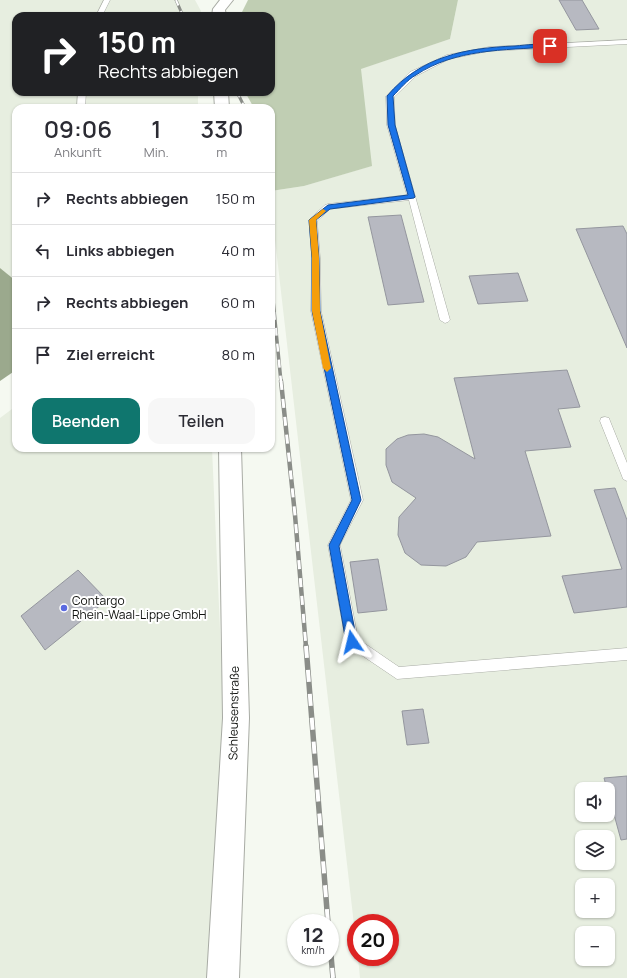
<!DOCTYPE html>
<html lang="de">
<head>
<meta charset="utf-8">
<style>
  body { margin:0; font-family:Manrope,sans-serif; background:#f7f7f7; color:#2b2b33; height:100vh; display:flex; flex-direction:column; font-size:15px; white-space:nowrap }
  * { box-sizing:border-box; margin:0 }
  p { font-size:13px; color:#7c7c81 }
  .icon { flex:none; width:22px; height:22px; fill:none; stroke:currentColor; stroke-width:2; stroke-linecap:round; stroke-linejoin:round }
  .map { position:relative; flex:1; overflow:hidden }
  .details { position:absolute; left:12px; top:104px; width:263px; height:348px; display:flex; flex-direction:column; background:#fff; border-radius:12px; box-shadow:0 1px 3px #0004 }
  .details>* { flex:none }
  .guide { position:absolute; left:12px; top:12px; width:263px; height:84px; border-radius:12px; box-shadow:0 1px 3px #0004; background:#202124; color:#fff; overflow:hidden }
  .buttons { position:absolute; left:575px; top:782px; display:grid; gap:8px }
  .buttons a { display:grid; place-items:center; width:40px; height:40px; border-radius:8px; background:#fff; box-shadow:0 1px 3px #0004; font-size:20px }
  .speed { position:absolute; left:287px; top:914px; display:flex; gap:8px; font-size:20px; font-weight:700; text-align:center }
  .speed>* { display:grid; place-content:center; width:52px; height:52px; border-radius:50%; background:#fff; box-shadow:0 1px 3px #0004; line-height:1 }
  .speed small { font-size:10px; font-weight:400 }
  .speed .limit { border:6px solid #d22; background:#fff; color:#111 }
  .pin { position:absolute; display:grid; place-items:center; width:34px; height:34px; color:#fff; margin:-17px; border-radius:8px; box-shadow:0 2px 6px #0006 }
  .me { position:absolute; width:44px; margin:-22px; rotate:350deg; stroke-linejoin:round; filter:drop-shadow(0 0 3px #0008) }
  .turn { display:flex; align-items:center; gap:14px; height:84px; padding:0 20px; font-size:18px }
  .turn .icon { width:52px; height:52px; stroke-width:2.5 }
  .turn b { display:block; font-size:28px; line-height:34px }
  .eta { display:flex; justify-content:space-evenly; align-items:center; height:68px; text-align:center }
  .eta b { font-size:24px; font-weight:600; line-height:28px }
  .primary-button { display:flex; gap:8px; margin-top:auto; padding:8px 20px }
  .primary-button a { flex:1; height:46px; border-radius:12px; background:#0f766e; color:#fff; font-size:16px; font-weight:600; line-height:46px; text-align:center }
  .primary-button a+a { background:#f7f7f7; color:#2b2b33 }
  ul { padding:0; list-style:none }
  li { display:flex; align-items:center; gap:12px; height:52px; padding:0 20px; border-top:1px solid #e1e1e2 }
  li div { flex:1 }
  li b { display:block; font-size:15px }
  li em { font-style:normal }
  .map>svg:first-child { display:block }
</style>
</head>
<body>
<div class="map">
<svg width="627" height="978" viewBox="0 0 627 978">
  <rect width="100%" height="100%" fill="#f5f9f1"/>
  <path fill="#e7eee0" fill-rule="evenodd" d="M 0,0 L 195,0 L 201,11 L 200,16 L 16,16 L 16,92 L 198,92 L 198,108 L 16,108 L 16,281 L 0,268 Z
    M 458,0 L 627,0 L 627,978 L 360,978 L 358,957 L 390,957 L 390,923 L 356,923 L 356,942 L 271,205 L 271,191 L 304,186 L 371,166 L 360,69 L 450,39 ZM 582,789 L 608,789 L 608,815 L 582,815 ZM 582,837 L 608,837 L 608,863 L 582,863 ZM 582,885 L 608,885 L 608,911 L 582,911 ZM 582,933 L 608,933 L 608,959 L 582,959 Z
    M 16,406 L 16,448 L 212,448 L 224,720 L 208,978 L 0,978 L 0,418 Z"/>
  <path fill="#c0ceb3" d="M 248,0 L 458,0 L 450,39 L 361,69 L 372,166 L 304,186 L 271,191 L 271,108 L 254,108 L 245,92 L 271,92 L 271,16 L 240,16 Z"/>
  <path fill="#9ba98d" d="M 0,268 L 16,281 L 16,370 L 0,381 Z"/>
  <path fill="#b7b9c1" stroke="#94969e" d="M 559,0 L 582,0 L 599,29 L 576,30 Z
    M 401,215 L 424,302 L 388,305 L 368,217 Z
    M 623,226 L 627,234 L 627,348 L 576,229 Z
    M 518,273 L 528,301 L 478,304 L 469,276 Z
    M 567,370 L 580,407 L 558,409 L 571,447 L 525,451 L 551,536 L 477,542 L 466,557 L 446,566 L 421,565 L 405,553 L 398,535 L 399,517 L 416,498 L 392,482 L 386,465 L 386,449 L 397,439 L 408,435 L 424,434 L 438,437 L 475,459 L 454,378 Z
    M 615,488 L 627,520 L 627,607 L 574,613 L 562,576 L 622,569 L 594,490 Z
    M 378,559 L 387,610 L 358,613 L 350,562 Z
    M 78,570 L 107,600 L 45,650 L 21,616 Z
    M 423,709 L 429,743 L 407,745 L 402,711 Z
    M 627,776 L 627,839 L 621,840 L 604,778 Z"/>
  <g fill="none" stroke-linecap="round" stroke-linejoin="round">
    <g stroke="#a8aba4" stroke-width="1">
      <path id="service" d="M 104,0 L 110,0 L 102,16 L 96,16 Z
        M 627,40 L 627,44 L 489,51 L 449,59 L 416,76 L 394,97 L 395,125 L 450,320 L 448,322 L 445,323 L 440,320 L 409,200 L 330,209 L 317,221 L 320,258 L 321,311 L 363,500 L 340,545 L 358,639 L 399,667 L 627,648 L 627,660 L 397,679 L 348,646 L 346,642 L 328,545 L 351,500 L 311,311 L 312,258 L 309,220 L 325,205 L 328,204 L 407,195 L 387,125 L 386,96 L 410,72 L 447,55 L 489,47 Z
        M 78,92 L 86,92 L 85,108 L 77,108 Z
        M 605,417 L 609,418 L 610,421 L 627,463 L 627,481 L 623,479 L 622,476 L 600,421 L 601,418 Z"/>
    </g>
    <g stroke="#a8aba4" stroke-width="2">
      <path id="minor" d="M 220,0 L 233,0 L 225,10 L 226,16 L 212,16 L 213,9 Z
        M 214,92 L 228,92 L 229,108 L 215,108 Z
        M 219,448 L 241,448 L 249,718 L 239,978 L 207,978 L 223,718 Z"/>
    </g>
    <use href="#service" fill="#fff" fill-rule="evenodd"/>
    <use href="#minor" fill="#fff" fill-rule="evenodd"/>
    <g stroke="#8a8d88" stroke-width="3">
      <path id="rail-far3" d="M 176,0 L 183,16
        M 237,92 L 245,108"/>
    </g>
    <g stroke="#8a8d88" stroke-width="3.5">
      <path id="rail-far2" d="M 271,280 L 281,382"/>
    </g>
    <g stroke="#8a8d88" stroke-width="4.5">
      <path id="rail-far1" d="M 281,381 L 295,515 L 306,647"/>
    </g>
    <g stroke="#8a8d88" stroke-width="5.5">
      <path id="rail" d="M 306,646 L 328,923
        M 330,944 L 333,978"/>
    </g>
    <use href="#rail-far3" stroke="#fff" stroke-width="2" stroke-dasharray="6" stroke-linecap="butt"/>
    <use href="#rail-far2" stroke="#fff" stroke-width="2.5" stroke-dasharray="8" stroke-linecap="butt"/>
    <use href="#rail-far1" stroke="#fff" stroke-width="3" stroke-dasharray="9" stroke-linecap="butt"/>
    <use href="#rail" stroke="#fff" stroke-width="4" stroke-dasharray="12" stroke-linecap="butt"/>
  </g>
  <path fill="#1a73e8" stroke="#114b97" d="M 552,45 L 553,46 L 550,47 C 504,50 455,49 416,75 C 407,80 400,89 393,96 L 395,125 L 415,197 L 414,198 L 330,209 L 316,220 L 319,258 L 320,311 L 361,500 L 339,546 L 357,642 L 355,646 L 352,647 L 348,646 L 346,642 L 329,545 L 352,500 L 312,311 L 312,258 L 309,220 L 328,205 L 408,195 L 388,125 L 387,96 C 421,56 466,48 515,46 C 527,45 540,43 552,45 Z"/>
  <path fill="#f59e0b" d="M 323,209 L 326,211 L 316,220 L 319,258 L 320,311 L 331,368 L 327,372 L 323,368 L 312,311 L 312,258 L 309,220 Z"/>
  <circle fill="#5b6ae1" stroke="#fff" stroke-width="1.5" cx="64" cy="608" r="4"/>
  <g text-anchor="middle" stroke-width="4" stroke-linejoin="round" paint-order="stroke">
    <g font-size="12" fill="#10120f" stroke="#fff" text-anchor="start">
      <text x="72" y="605">Contargo<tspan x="72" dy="14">Rhein-Waal-Lippe GmbH</tspan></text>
    </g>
    <g font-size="12" fill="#10120f" stroke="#fff">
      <text transform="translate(234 713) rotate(-89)" y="4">Schleusenstraße</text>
    </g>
  </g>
</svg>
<div class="buttons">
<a><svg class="icon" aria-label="sound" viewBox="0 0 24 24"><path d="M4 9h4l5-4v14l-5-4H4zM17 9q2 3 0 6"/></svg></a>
<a><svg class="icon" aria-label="layers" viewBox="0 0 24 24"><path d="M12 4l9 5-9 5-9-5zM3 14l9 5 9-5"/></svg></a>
<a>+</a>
<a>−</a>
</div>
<div class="speed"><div>12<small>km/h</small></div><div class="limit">20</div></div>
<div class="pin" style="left:550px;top:46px;background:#d93025"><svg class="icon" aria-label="arrive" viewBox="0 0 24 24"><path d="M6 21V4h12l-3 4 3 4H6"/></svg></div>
<svg class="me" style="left:352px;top:642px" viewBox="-20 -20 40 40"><path d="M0-17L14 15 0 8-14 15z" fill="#1a73e8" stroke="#fff" stroke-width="4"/></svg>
<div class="guide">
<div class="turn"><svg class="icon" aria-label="right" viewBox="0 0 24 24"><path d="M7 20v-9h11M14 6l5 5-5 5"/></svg><div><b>150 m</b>Rechts abbiegen</div></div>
</div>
<section class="details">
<div class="eta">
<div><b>09:06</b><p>Ankunft</p></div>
<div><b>1</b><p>Min.</p></div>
<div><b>330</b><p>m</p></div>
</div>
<ul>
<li><svg class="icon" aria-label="right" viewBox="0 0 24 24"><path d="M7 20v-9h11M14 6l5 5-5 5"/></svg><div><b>Rechts abbiegen</b></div><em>150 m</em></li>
<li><svg class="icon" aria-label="left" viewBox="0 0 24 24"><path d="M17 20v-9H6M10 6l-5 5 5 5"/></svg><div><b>Links abbiegen</b></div><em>40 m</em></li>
<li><svg class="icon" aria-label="right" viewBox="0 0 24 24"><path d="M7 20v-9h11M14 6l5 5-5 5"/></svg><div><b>Rechts abbiegen</b></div><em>60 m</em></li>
<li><svg class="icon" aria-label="arrive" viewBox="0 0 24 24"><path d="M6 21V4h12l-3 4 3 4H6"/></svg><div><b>Ziel erreicht</b></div><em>80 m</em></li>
</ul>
<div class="primary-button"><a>Beenden</a><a>Teilen</a></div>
</section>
</div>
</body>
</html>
